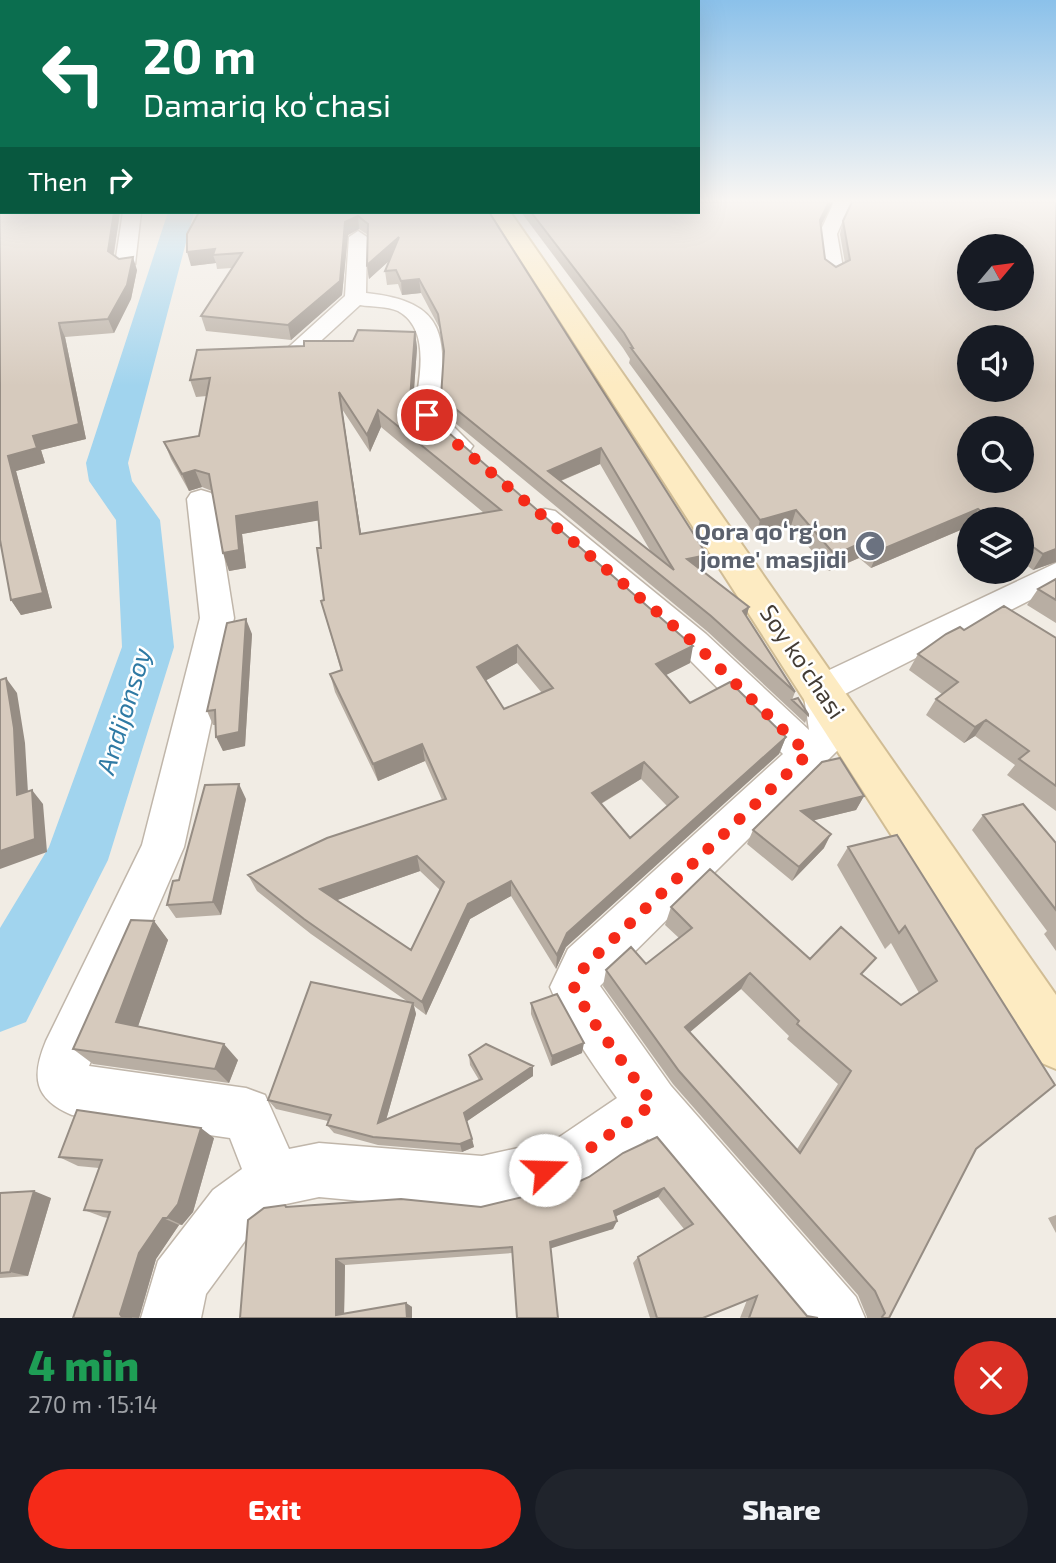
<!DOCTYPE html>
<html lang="en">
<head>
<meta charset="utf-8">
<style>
  body { margin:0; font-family:"Exo 2",sans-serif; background:#20242c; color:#f1f3f6; height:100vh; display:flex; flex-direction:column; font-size:26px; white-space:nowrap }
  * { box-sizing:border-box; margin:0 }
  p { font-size:23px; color:#9ea1a6 }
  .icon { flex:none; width:38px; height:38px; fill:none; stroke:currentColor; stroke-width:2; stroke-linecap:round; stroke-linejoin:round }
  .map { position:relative; height:1318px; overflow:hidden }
  .panel { display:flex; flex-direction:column; background:#171b24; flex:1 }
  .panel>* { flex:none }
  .top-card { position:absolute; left:0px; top:0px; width:700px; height:214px; box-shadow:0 7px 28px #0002; background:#0b6e4f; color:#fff; overflow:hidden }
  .needle { width:46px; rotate:61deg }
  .fabs { position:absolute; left:957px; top:234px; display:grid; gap:14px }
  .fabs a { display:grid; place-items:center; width:77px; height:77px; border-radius:50%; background:#171b24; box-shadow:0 7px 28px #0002; font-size:35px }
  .pin { position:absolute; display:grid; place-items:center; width:60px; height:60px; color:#fff; margin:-30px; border:4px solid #fff; border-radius:50%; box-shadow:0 2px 7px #0007 }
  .me { position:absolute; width:77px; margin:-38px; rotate:69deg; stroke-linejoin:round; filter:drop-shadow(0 0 5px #0008) }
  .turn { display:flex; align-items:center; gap:24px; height:147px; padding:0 28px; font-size:32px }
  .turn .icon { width:91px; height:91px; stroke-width:2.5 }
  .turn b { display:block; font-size:49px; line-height:60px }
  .then { display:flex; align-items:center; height:66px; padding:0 28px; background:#0003; gap:14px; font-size:26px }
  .round { display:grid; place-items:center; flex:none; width:74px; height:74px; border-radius:37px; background:#20242c }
  .headline { display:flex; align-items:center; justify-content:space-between; height:119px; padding:0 28px }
  h1 { font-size:42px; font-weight:800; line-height:52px; color:#1e9e55 }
  .cta { display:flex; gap:14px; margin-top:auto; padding:14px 28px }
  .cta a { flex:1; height:80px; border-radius:42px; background:#f52a18; color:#fff; font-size:28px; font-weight:800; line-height:80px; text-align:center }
  .cta a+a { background:#20242c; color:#f1f3f6 }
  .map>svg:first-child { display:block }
</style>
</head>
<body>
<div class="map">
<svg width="1056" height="1318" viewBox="0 0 1056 1318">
  <rect width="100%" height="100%" fill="#f1ece4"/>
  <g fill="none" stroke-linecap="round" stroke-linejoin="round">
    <path fill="#a1d4ee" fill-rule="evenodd" d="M 168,212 L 194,212 L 128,463 L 132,481 L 160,520 L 174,647 L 108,860 L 26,1022 L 0,1032 L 0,928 L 49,847 L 122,647 L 116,520 L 89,481 L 86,463 Z"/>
    <g stroke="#c0b6aa" stroke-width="3">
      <path id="minor" d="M 834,202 L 851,202 L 837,234 L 844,273 L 834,279 L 824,273 L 819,234 Z
        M 123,212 L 141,212 L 135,264 L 125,270 L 115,264 Z
        M 358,231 L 367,237 L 366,293 C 452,302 445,341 440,413 L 473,446 L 469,452 L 451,452 L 414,415 C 418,384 433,330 398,311 C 387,306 372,307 360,305 L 300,360 L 284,360 L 280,355 L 345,296 L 349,237 Z
        M 201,490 L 211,493 L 215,499 L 234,618 L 184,847 L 89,1066 L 246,1088 L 265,1095 L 289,1149 L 319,1143 L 482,1156 L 555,1140 L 617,1098 C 591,1062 567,1028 550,987 L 568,949 L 783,754 L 682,652 L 535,525 L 530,518 L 535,511 L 545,509 L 555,511 L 706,634 L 809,730 L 803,690 L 808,680 L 1056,563 L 1056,587 L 841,696 L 849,734 L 843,745 L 600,986 L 671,1086 L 856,1297 L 865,1318 L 796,1318 L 648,1139 L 585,1184 L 566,1192 L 482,1212 L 319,1197 L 286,1204 L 253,1230 L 206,1294 L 201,1318 L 141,1318 L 158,1261 L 213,1190 L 242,1169 L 230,1138 L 72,1115 C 34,1099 31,1077 46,1041 L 142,845 L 200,618 L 187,499 L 191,493 Z"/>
    </g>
    <g stroke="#d1bd95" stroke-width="4">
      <path id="secondary" d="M 490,212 L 510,212 L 1056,995 L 1056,1069 L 1037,1061 Z"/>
    </g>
    <use href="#minor" fill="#fff" fill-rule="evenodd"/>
    <use href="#secondary" fill="#fdebc2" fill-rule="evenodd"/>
  </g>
  <path fill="#b8aea3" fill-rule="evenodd" d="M 698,202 L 833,202 L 821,225 L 825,259 L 836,267 L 845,263 L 840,234 L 843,221 L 1056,202 L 1056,562 L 1033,570 L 1022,562 L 1022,520 L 970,520 L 970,526 L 871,568 L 859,558 L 829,571 L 791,526 L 756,536 L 629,363 L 630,359 L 623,348 L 521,212 L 698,212 Z
    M 2,212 L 120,212 L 114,255 L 137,270 L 131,299 L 114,333 L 65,337 L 86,439 L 41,450 L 45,463 L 16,471 L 52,608 L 21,615 L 11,600 L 2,550 Z
    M 199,212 L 489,212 L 707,555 L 703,571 L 749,607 L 746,617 L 795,692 L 792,700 L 808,715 L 805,723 L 708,632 L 443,413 L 441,397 L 444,356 L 440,329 L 421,293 L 402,295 L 398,284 L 387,285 L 385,271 L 389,261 L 369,279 L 367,265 L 368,235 L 359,229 L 348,235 L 342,295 L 291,340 L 206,331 L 201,316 L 232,268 L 217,269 L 216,263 L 191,266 ZM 600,464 L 651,552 L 561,481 Z
    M 415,332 L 417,348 L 413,402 L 690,663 L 666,675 L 690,703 L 786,737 L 779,754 L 566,947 L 556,969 L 511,896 L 470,919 L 426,1015 L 414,1006 L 416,1014 L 386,1120 L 479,1080 L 470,1065 L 469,1055 L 533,1076 L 467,1121 L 474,1147 L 462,1152 L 378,1145 L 334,1133 L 327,1125 L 328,1121 L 276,1109 L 268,1100 L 408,1002 L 311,934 L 257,891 L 248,875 L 442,800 L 425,761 L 378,781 L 335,692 L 330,674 L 341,671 L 321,601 L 324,600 L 319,520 L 242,534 L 246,568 L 229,571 L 212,491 L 202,487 L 189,491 L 171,459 L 164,442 L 199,436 L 207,396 L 196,397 L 190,380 L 304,346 L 353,341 ZM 342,409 L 370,452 L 381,427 L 484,513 L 361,534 ZM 517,663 L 542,693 L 504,709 L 485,680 ZM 641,779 L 667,806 L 630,838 L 601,804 ZM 420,871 L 440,890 L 411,950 L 337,900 Z
    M 1056,579 L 1056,623 L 1027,605 L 1038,589 Z
    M 964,630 L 1056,638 L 1056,811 L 1007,775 L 1015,765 L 975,736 L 964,743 L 926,715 L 936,699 L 942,694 L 909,670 L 918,654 Z
    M 252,634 L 245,746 L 223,751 L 215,725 L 213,725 L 207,711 Z
    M 864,796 L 856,810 L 814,820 L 824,848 L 792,881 L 747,844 L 753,830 Z
    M 246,799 L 221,915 L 176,918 L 167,905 L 179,880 Z
    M 983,815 L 1056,843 L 1056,951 L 1044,934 L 1047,931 L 972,830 Z
    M 848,847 L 1055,1085 L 976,1149 L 889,1318 L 867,1318 L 867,1317 L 858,1295 L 673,1084 L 603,986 L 606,970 L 646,964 L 679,938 L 665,925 L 671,907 L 810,959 L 862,974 L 901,1005 L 919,993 L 891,943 L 885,949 L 837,865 ZM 741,989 L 789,1036 L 787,1039 L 838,1084 L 797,1149 L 689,1033 Z
    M 154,921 L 168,940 L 138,1026 L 238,1060 L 229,1083 L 93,1064 L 73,1049 Z
    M 531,1003 L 582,1053 L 551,1066 L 531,1014 Z
    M 214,1138 L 193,1212 L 182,1225 L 179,1225 L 156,1259 L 139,1318 L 73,1318 L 108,1218 L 103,1217 L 84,1210 L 99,1168 L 78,1166 L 59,1157 Z
    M 623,1153 L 807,1316 L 818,1318 L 740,1318 L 747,1300 L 703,1318 L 650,1318 L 633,1263 L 638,1257 L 684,1229 L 658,1197 L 616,1216 L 617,1221 L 613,1229 L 512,1253 L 345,1265 L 344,1314 L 406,1303 L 412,1307 L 412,1318 L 240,1318 L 288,1207 L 481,1207 L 569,1186 L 589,1177 Z
    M 0,1193 L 51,1198 L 28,1276 L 0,1278 Z
    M 1056,1215 L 1056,1233 L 1048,1218 Z"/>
  <path fill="#968d84" d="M 829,202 L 833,202 L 817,233 L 820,220 Z
    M 114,212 L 120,212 L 112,264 L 108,251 Z
    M 358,216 L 359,229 L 348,235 L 342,295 L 291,340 L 288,325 L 345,222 Z
    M 399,237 L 401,250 L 369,279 L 367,265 Z
    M 215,249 L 213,255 L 216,263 L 191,266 L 187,252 Z
    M 133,257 L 137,270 L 131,299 L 114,333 L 108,319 Z
    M 419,279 L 421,293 L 402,295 L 401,281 Z
    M 59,323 L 65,337 L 86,439 L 41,450 L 45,463 L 16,471 L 52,608 L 21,615 L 11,600 L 8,456 L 33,436 Z
    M 415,332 L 417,348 L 412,417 L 410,399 Z
    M 339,392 L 342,409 L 364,552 L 360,534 Z
    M 378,410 L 381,427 L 370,452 L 367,435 Z
    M 601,448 L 600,464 L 550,485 L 548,471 Z
    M 195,470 L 202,487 L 189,491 L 182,474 Z
    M 317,502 L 321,520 L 242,534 L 246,568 L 229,571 L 223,553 L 236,516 Z
    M 978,509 L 973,520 L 970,520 L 970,526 L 871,568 L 878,551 Z
    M 796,510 L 791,526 L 756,536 L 760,520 Z
    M 865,541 L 859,558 L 829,571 L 835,555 Z
    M 1056,549 L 1056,562 L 1033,570 L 1043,554 Z
    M 707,555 L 704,571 L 684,575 L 687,559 Z
    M 749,607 L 745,623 L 743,611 Z
    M 246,619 L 252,634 L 245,746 L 223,751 L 216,737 Z
    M 517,645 L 517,663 L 478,685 L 477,667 Z
    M 693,646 L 690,663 L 652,682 L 656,664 Z
    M 6,678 L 17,693 L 25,743 L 29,809 L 17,795 Z
    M 986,720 L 975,736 L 964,743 L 975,727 Z
    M 786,737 L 779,754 L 566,947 L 556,969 L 557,955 L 567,933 Z
    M 422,744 L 425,761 L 378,781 L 373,764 Z
    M 644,762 L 641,779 L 590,810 L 592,793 Z
    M 239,784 L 246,799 L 221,915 L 213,902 Z
    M 32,790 L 43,804 L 47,852 L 0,869 L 0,851 Z
    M 864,796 L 856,810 L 795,825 L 801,811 Z
    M 831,834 L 824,848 L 792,881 L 799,867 Z
    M 417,856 L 420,871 L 326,904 L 320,889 Z
    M 511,881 L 511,896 L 470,919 L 426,1015 L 422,1002 L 468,904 Z
    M 154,921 L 168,940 L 134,1038 L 116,1022 Z
    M 750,973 L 741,989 L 678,1042 L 685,1027 Z
    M 413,1003 L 416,1014 L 383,1131 L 378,1123 Z
    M 584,1043 L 582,1053 L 551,1066 L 552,1056 Z
    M 224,1044 L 238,1060 L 229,1083 L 215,1069 Z
    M 533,1066 L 533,1076 L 466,1122 L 464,1113 Z
    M 201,1128 L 214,1138 L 193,1212 L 182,1225 L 167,1218 Z
    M 472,1139 L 474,1147 L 462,1152 L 460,1144 Z
    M 664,1188 L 658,1197 L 610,1219 L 614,1211 Z
    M 34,1191 L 51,1198 L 28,1276 L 10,1272 Z
    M 163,1218 L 179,1225 L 156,1259 L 139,1318 L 122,1317 L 120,1314 L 139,1253 Z
    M 617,1221 L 613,1229 L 549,1249 L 550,1242 Z
    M 336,1259 L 345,1265 L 344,1318 L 336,1315 Z
    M 406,1303 L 412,1307 L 412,1318 L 407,1318 Z"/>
  <path fill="#d6cabd" stroke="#968d84" stroke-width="2" fill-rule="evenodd" d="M 0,202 L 2,202 L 2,212 L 114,212 L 108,251 L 119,259 L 133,257 L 127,285 L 108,319 L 59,323 L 79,424 L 33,436 L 37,448 L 8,456 L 43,593 L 11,600 L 0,540 Z
    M 698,202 L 829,202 L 820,220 L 825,259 L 836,267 L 850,260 L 843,221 L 852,202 L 1056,202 L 1056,549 L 1043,554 L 1022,539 L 1022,520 L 993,520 L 978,509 L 878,551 L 865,541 L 835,555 L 796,510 L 760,520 L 631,348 L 633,348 L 624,333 L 531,212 L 698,212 ZM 970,247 L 1022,247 L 1022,299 L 970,299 ZM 970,338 L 1022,338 L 1022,390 L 970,390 ZM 970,429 L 1022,429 L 1022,481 L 970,481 Z
    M 199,212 L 489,212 L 707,555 L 687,559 L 749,607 L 743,611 L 795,692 L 711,616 L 441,397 L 444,351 L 438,314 L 419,279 L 401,281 L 396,270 L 385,271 L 399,237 L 367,265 L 368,224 L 358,216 L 345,222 L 340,281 L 288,325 L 201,316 L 242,253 L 213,255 L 215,249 L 187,252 L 187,234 ZM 601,448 L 669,562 L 674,570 L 548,471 Z
    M 358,330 L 415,332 L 410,399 L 693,646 L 656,664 L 690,703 L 730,682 L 786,737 L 567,933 L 557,955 L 511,881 L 468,904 L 422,1002 L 304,919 L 248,875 L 327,838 L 446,799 L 422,744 L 373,764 L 330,674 L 342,670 L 321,601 L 324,600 L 317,548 L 321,548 L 317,502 L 236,516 L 239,550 L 223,553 L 209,474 L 195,470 L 182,474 L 164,442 L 199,436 L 210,378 L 190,380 L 197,350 L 304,346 L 304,341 L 353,341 ZM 339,392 L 367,435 L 378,410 L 501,510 L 360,534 ZM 517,645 L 553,688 L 504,709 L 477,667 ZM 644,762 L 678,797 L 630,838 L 592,793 ZM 417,856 L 444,882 L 411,950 L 320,889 Z
    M 1056,579 L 1056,600 L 1038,589 Z
    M 1004,606 L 1056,638 L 1056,786 L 1019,759 L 1029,751 L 986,720 L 975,727 L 936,699 L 958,682 L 918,654 L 946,634 L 960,627 L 964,630 Z
    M 246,619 L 239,732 L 216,737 L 215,710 L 207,711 L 227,623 Z
    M 6,678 L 14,728 L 17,795 L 32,790 L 35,839 L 0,851 L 0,680 Z
    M 798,698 L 808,714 L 808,715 L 792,700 Z
    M 840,758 L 864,796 L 801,811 L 831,834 L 799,867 L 753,830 L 822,762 Z
    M 239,784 L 213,902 L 167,905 L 173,881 L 179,880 L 205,785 Z
    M 1023,804 L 1056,843 L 1056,910 L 983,815 Z
    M 897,835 L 1055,1085 L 976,1149 L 889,1318 L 883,1318 L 882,1317 L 885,1313 L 875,1291 L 679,1071 L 606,970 L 631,947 L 646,964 L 692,928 L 671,907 L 710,869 L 810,959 L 841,927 L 876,958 L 861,974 L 901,1005 L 937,981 L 905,926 L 899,933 L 848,847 ZM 750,973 L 799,1021 L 797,1024 L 851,1071 L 800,1153 L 685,1027 Z
    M 131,920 L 154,921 L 116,1022 L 224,1044 L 215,1069 L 73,1049 Z
    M 311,982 L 413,1003 L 378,1123 L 482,1079 L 469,1055 L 486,1044 L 533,1066 L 464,1113 L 472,1139 L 460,1144 L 373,1137 L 327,1125 L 331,1115 L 268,1100 Z
    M 557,994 L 584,1043 L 552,1056 L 531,1003 Z
    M 77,1110 L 201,1128 L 178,1204 L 167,1218 L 163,1218 L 139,1253 L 120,1314 L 122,1317 L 132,1318 L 73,1318 L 110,1212 L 84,1210 L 102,1160 L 59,1157 Z
    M 657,1137 L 807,1316 L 818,1318 L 749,1318 L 757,1296 L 703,1318 L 657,1318 L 638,1257 L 693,1224 L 664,1188 L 614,1211 L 617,1221 L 550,1242 L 558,1318 L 517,1318 L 512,1247 L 336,1259 L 336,1315 L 406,1303 L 407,1318 L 240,1318 L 248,1220 L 264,1208 L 285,1205 L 286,1207 L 401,1199 L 481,1207 L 569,1186 L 589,1177 L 623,1153 Z
    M 34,1191 L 10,1272 L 0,1273 L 0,1193 Z"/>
  <linearGradient id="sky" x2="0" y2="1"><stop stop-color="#8bc1ea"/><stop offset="0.52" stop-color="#f9f6f3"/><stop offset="1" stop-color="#f9f6f3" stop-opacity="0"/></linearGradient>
  <rect width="1056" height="386" fill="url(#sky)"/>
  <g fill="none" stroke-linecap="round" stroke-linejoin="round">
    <path stroke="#f52a18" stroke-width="12" stroke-dasharray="0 21.6" d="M 427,415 L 438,428 L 694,643 L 808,754 L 585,966 L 574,987 L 590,1017 L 653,1104 L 566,1165 L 545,1170"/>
  </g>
  <defs>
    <g id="mosque-disc" transform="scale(1.575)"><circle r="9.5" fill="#6b7280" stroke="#fff"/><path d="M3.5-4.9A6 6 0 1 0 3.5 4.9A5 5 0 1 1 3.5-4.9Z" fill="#fff"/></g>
  </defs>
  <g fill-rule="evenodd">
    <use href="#mosque-disc" x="870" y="546"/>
  </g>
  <g text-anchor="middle" stroke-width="5" stroke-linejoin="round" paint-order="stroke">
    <g font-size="24" font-weight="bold" fill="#5b616d" stroke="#fff" text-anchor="end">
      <text x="847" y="540">Qora qoʻrgʻon<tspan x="847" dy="28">jome' masjidi</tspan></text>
    </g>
    <g font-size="24" fill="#433c34" stroke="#fff">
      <text transform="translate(802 662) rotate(56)" y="8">Soy ko'chasi</text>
    </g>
    <g font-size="26" font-style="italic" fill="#2f7aa4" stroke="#fff">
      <text transform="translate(124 711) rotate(-73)" y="9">Andijonsoy</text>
    </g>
  </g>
</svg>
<div class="fabs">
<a><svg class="needle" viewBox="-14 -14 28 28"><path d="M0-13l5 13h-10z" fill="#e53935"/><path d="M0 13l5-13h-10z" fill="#9ea1a6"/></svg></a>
<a><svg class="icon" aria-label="sound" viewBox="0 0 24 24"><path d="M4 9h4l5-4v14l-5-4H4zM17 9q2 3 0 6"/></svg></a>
<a><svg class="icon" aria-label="search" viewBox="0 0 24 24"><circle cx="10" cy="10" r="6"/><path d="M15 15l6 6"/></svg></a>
<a><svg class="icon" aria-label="layers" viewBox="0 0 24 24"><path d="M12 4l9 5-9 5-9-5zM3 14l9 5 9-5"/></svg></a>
</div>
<div class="pin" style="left:427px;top:415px;background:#d93025"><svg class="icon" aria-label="arrive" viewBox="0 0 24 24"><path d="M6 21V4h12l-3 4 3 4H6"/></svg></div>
<svg class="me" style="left:545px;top:1170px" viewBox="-20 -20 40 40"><circle r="19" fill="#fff"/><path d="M0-13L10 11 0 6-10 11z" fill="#f52a18"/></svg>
<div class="top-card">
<div class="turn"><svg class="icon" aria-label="left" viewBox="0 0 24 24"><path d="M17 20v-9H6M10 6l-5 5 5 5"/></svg><div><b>20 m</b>Damariq koʻchasi</div></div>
<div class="then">Then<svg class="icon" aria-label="right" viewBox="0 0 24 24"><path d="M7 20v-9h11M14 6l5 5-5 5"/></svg></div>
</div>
</div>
<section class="panel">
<div class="headline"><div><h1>4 min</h1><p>270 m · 15:14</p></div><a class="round" style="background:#d93025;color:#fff"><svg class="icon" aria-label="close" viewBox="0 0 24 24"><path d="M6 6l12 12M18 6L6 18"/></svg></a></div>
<div class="cta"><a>Exit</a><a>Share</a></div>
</section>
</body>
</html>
